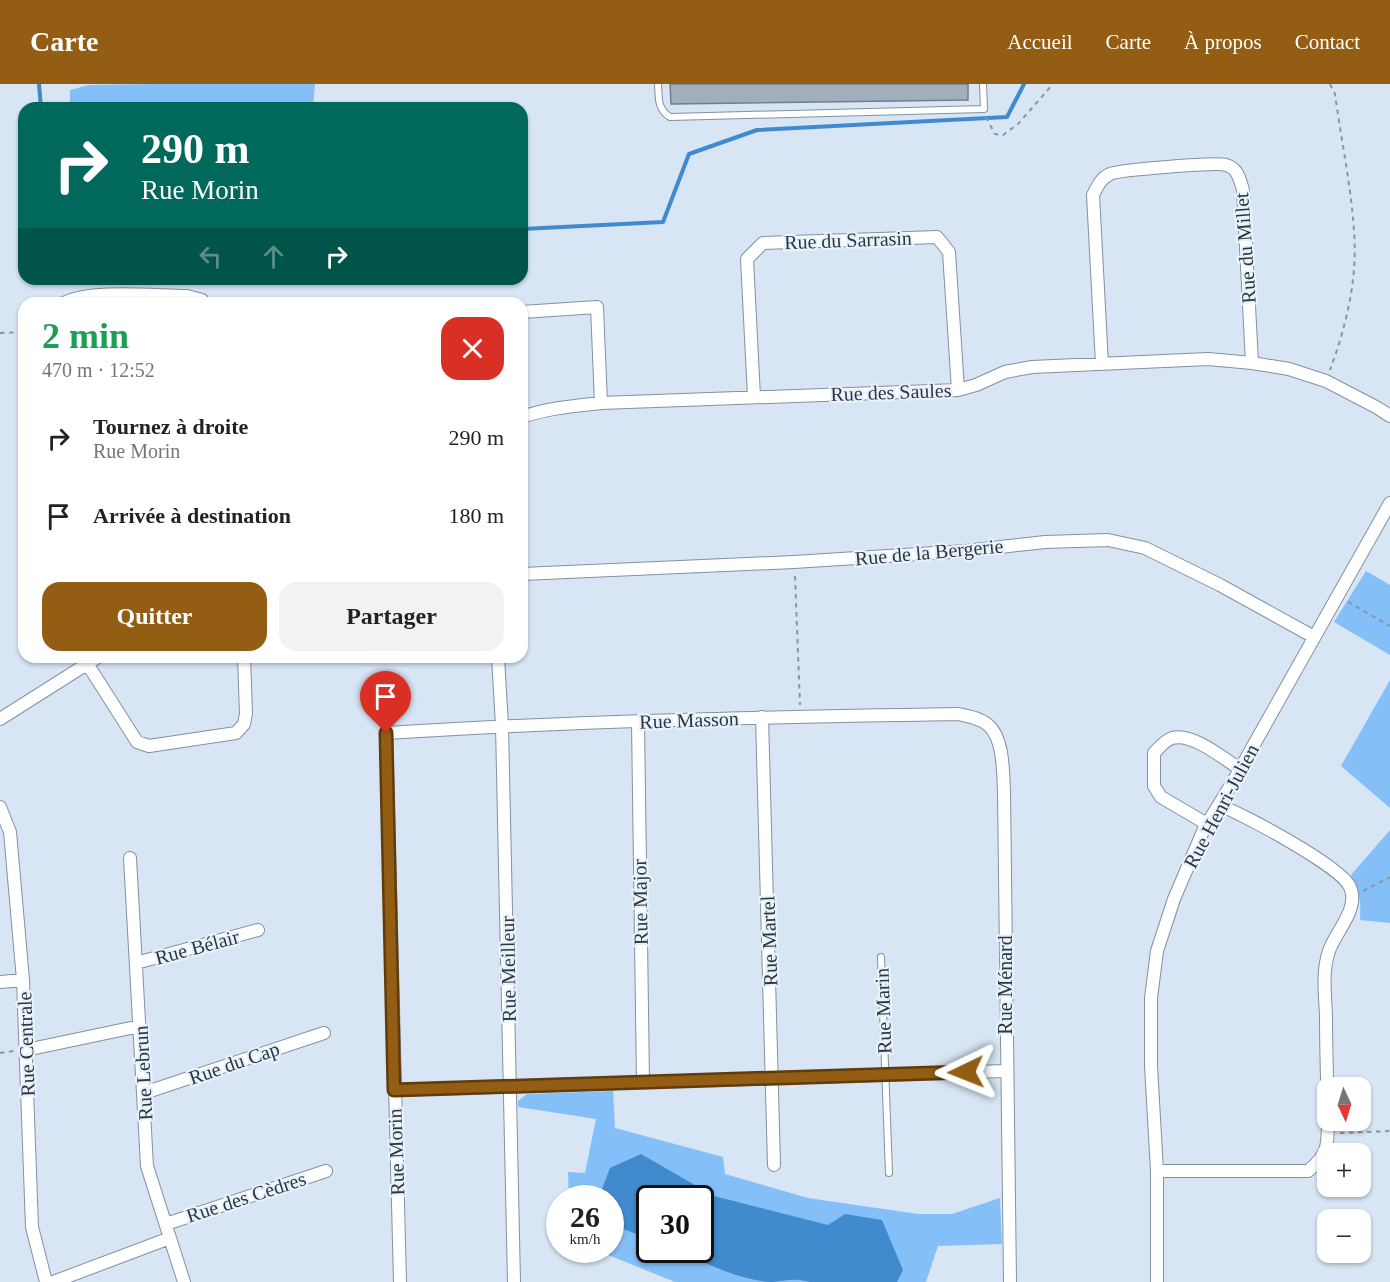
<!DOCTYPE html>
<html lang="fr">
<head>
<meta charset="utf-8">
<style>
  body { margin:0; font-family:"Times New Roman",serif; background:#f2f2f2; color:#222; height:100vh; display:flex; flex-direction:column; font-size:22px; white-space:nowrap }
  * { box-sizing:border-box; margin:0 }
  p { font-size:20px; color:#767676 }
  .icon { flex:none; width:33px; height:33px; fill:none; stroke:currentColor; stroke-width:2; stroke-linecap:round; stroke-linejoin:round }
  .map { position:relative; flex:1; overflow:hidden }
  .side { position:absolute; left:18px; top:213px; width:510px; height:366px; display:flex; flex-direction:column; background:#fff; border-radius:18px; box-shadow:0 2px 4px #0004 }
  .side>* { flex:none }
  .top-card { position:absolute; left:18px; top:18px; width:510px; height:183px; border-radius:18px; box-shadow:0 2px 4px #0004; background:#00695c; color:#fff; overflow:hidden }
  .needle { width:39px; rotate:176deg }
  .buttons { position:absolute; left:1317px; top:993px; display:grid; gap:12px }
  .buttons a { display:grid; place-items:center; width:54px; height:54px; border-radius:12px; background:#fff; box-shadow:0 2px 4px #0004; font-size:30px }
  .speed { position:absolute; left:546px; top:1101px; display:flex; gap:12px; font-size:30px; font-weight:700; text-align:center }
  .speed>* { display:grid; place-content:center; width:78px; height:78px; border-radius:50%; background:#fff; box-shadow:0 2px 4px #0004; line-height:1 }
  .speed small { font-size:15px; font-weight:400 }
  .speed .limit { border:3px solid #111; border-radius:9px; background:#fff; color:#111 }
  .pin { position:absolute; display:grid; place-items:center; width:51px; height:51px; color:#fff; margin:-62px -26px; border-radius:50% 50% 50% 0; rotate:-45deg; box-shadow:0 0 6px #0007 }
  .pin .icon { rotate:45deg }
  .me { position:absolute; width:66px; margin:-33px; rotate:268deg; stroke-linejoin:round; filter:drop-shadow(0 0 4px #0008) }
  .turn { display:flex; align-items:center; gap:21px; height:126px; padding:0 24px; font-size:27px }
  .turn .icon { width:78px; height:78px; stroke-width:2.5 }
  .turn b { display:block; font-size:42px; line-height:51px }
  .lanes { display:flex; align-items:center; height:57px; padding:0 24px; background:#0003; justify-content:center; gap:30px; direction:ltr }
  .lanes .off { opacity:.35 }
  .round { display:grid; place-items:center; flex:none; width:63px; height:63px; border-radius:18px; background:#f2f2f2 }
  .headline { display:flex; align-items:center; justify-content:space-between; height:102px; padding:0 24px }
  h1 { font-size:36px; font-weight:600; line-height:45px; color:#1e9e55 }
  .action { display:flex; gap:12px; margin-top:auto; padding:12px 24px }
  .action a { flex:1; height:69px; border-radius:18px; background:#935d13; color:#fff; font-size:24px; font-weight:600; line-height:69px; text-align:center }
  .action a+a { background:#f2f2f2; color:#222 }
  ul { padding:0; list-style:none }
  li { display:flex; align-items:center; gap:18px; height:78px; padding:0 24px }
  li div { flex:1 }
  li b { display:block; font-size:22px }
  li em { font-style:normal }
  header { display:flex; align-items:center; gap:36px; box-sizing:border-box; height:84px; padding:0 30px; background:#935d13; color:#fff }
  header strong { font-size:28px }
  nav { display:flex; gap:33px; margin-inline-start:auto; font-size:21px }
  .map>svg:first-child { display:block }
</style>
</head>
<body>
<header>
<strong>Carte</strong>
<nav><a>Accueil</a><a>Carte</a><a>À propos</a><a>Contact</a></nav>
</header>
<div class="map">
<svg width="1390" height="1198" viewBox="0 0 1390 1198">
  <rect width="100%" height="100%" fill="#d7e5f4"/>
  <path fill="#84bff8" fill-rule="evenodd" d="M 153,0 L 315,0 L 313,24 L 70,24 L 70,6 L 89,1 Z
    M 1366,487 L 1390,501 L 1390,571 L 1334,538 Z
    M 1390,596 L 1390,724 L 1341,682 Z
    M 1390,746 L 1390,839 L 1360,836 C 1361,818 1360,807 1351,791 Z
    M 613,1007 L 615,1044 L 723,1073 L 725,1090 L 808,1114 L 918,1130 L 952,1130 L 1000,1114 L 1002,1160 L 938,1162 L 926,1198 L 675,1198 L 596,1166 L 610,1166 L 610,1114 L 569,1114 L 568,1088 L 585,1089 L 596,1035 L 518,1023 L 518,1017 L 527,1010 ZM 650,1114 L 700,1114 L 700,1166 L 650,1166 Z"/>
  <path fill="#408acd" d="M 641,1070 L 714,1112 L 828,1141 L 845,1130 L 882,1136 L 903,1186 L 897,1198 L 810,1198 C 791,1193 785,1198 769,1198 C 736,1195 706,1179 677,1166 L 700,1166 L 700,1114 L 650,1114 L 649,1155 L 611,1140 L 610,1114 L 601,1114 L 600,1110 L 610,1084 Z"/>
  <g fill="none" stroke-linecap="round" stroke-linejoin="round">
    <path stroke="#408acd" stroke-width="4" d="M 39,0 L 41,24
      M 522,145 L 663,138 L 689,70 L 757,46 L 1007,33 L 1024,0"/>
  </g>
  <path fill="#a1afbd" stroke="#717e8b" stroke-width="1.5" d="M 670,0 L 968,0 L 968,16 L 671,20 Z"/>
  <g fill="none" stroke-linecap="round" stroke-linejoin="round">
    <g stroke="#84919e" stroke-width="8">
      <path id="lane" d="M 658,0 C 659,14 657,25 670,33 L 984,25 L 983,0
        M 881,873 L 889,1089"/>
    </g>
    <g stroke="#84919e" stroke-width="14">
      <path id="street" d="M 64,219 C 90,205 155,212 187,212 L 202,216 L 204,219
        M 522,228 L 597,223 L 601,319
        M 1102,280 L 1093,111 C 1097,103 1101,94 1110,90 C 1118,86 1217,78 1226,81 C 1238,84 1240,96 1243,106 L 1252,279
        M 754,313 L 747,175 L 763,159 L 937,153 L 949,168 L 958,306
        M 522,333 C 548,324 574,322 601,319 L 958,306 L 976,301 L 1005,288 L 1032,283 L 1208,275 L 1252,279 L 1289,285 L 1326,297 L 1376,323 L 1390,332
        M 522,490 L 794,478 L 966,467 L 1045,458 L 1108,456 L 1145,464 L 1220,501 L 1314,553
        M 83,573 L 137,658 L 149,662 L 236,649 L 244,640 L 246,630 L 244,573
        M 498,573 L 502,642 L 514,1198
        M 762,633 L 774,1081
        M 0,635 L 98,573
        M 638,638 L 643,998
        M 1219,721 C 1243,730 1342,783 1350,803 C 1360,825 1335,848 1329,867 C 1322,887 1325,910 1326,931 C 1326,964 1327,998 1328,1032
        M 0,723 L 10,748 L 23,896 L 32,1143 L 46,1198
        M 1207,740 L 1161,713 L 1154,702 L 1154,669 C 1160,663 1164,657 1172,654 C 1192,648 1224,675 1240,685
        M 130,774 L 147,1082 L 184,1198
        M 136,879 L 258,846
        M 0,898 L 23,896
        M 26,966 L 140,942
        M 394,1006 L 1006,987
        M 144,1009 L 324,949
        M 1157,1087 L 1308,1087 C 1328,1071 1328,1062 1328,1036
        M 166,1140 L 326,1087
        M 53,1198 L 170,1154
        M 400,1198 L 386,649 C 577,637 767,633 958,630 C 968,632 980,634 988,641 C 1004,654 1003,689 1004,708 L 1010,1198
        M 1157,1198 L 1157,1087 L 1151,982 L 1151,914 L 1157,867 L 1174,815 L 1204,745 L 1234,696 L 1390,419"/>
    </g>
    <path stroke="#8b96a0" stroke-width="2" stroke-dasharray="4.5 4.5" stroke-linecap="butt" d="M 1330,0 L 1335,10 C 1341,55 1351,101 1354,147 C 1358,194 1346,243 1330,286
      M 986,33 L 995,50 L 1003,51 L 1018,40 L 1053,0
      M 0,249 L 24,248
      M 795,492 L 800,621
      M 1348,518 L 1390,542
      M 1363,807 L 1390,793
      M 0,969 L 14,967
      M 1340,1049 L 1390,1047"/>
    <use href="#lane" stroke="#fff" stroke-width="6"/>
    <use href="#street" stroke="#fff" stroke-width="12"/>
  </g>
  <g fill="none" stroke-linecap="round" stroke-linejoin="round">
    <g stroke="#603c0c" stroke-width="15">
      <path id="route" d="M 386,649 L 394,1006 L 966,988"/>
    </g>
    <use href="#route" stroke="#935d13" stroke-width="10"/>
  </g>
  <g text-anchor="middle" stroke-width="4.5" stroke-linejoin="round" paint-order="stroke">
    <g font-size="20" fill="#30363b" stroke="#e7f2fe">
      <text transform="translate(848 156) rotate(-2)" y="7">Rue du Sarrasin</text>
      <text transform="translate(1245 164) rotate(-94)" y="7">Rue du Millet</text>
      <text transform="translate(891 308) rotate(-2)" y="7">Rue des Saules</text>
      <text transform="translate(929 468) rotate(-5)" y="7">Rue de la Bergerie</text>
      <text transform="translate(689 636) rotate(-2)" y="7">Rue Masson</text>
      <text transform="translate(1221 722) rotate(-62)" y="7">Rue Henri-Julien</text>
      <text transform="translate(640 818) rotate(-91)" y="7">Rue Major</text>
      <text transform="translate(769 857) rotate(-92)" y="7">Rue Martel</text>
      <text transform="translate(197 863) rotate(-15)" y="7">Rue Bélair</text>
      <text transform="translate(508 885) rotate(-91)" y="7">Rue Meilleur</text>
      <text transform="translate(1005 901) rotate(-90)" y="7">Rue Ménard</text>
      <text transform="translate(883 927) rotate(-92)" y="7">Rue Marin</text>
      <text transform="translate(26 960) rotate(-92)" y="7">Rue Centrale</text>
      <text transform="translate(234 979) rotate(-19)" y="7">Rue du Cap</text>
      <text transform="translate(143 989) rotate(-93)" y="7">Rue Lebrun</text>
      <text transform="translate(396 1068) rotate(-92)" y="7">Rue Morin</text>
      <text transform="translate(246 1113) rotate(-18)" y="7">Rue des Cèdres</text>
    </g>
  </g>
</svg>
<div class="buttons">
<a><svg class="needle" viewBox="-14 -14 28 28"><path d="M0-13l5 13h-10z" fill="#e53935"/><path d="M0 13l5-13h-10z" fill="#767676"/></svg></a>
<a>+</a>
<a>−</a>
</div>
<div class="speed"><div>26<small>km/h</small></div><div class="limit">30</div></div>
<div class="pin" style="left:386px;top:649px;background:#d93025"><svg class="icon" aria-label="arrive" viewBox="0 0 24 24"><path d="M6 21V4h12l-3 4 3 4H6"/></svg></div>
<svg class="me" style="left:966px;top:988px" viewBox="-20 -20 40 40"><path d="M0-17L14 15 0 8-14 15z" fill="#935d13" stroke="#fff" stroke-width="4"/></svg>
<div class="top-card">
<div class="turn"><svg class="icon" aria-label="right" viewBox="0 0 24 24"><path d="M7 20v-9h11M14 6l5 5-5 5"/></svg><div><b>290 m</b>Rue Morin</div></div>
<div class="lanes"><svg class="icon off" aria-label="left" viewBox="0 0 24 24"><path d="M17 20v-9H6M10 6l-5 5 5 5"/></svg><svg class="icon off" aria-label="ahead" viewBox="0 0 24 24"><path d="M12 20V5M6 11l6-6 6 6"/></svg><svg class="icon" aria-label="right" viewBox="0 0 24 24"><path d="M7 20v-9h11M14 6l5 5-5 5"/></svg></div>
</div>
<section class="side">
<div class="headline"><div><h1>2 min</h1><p>470 m · 12:52</p></div><a class="round" style="background:#d93025;color:#fff"><svg class="icon" aria-label="close" viewBox="0 0 24 24"><path d="M6 6l12 12M18 6L6 18"/></svg></a></div>
<ul>
<li><svg class="icon" aria-label="right" viewBox="0 0 24 24"><path d="M7 20v-9h11M14 6l5 5-5 5"/></svg><div><b>Tournez à droite</b><p>Rue Morin</p></div><em>290 m</em></li>
<li><svg class="icon" aria-label="arrive" viewBox="0 0 24 24"><path d="M6 21V4h12l-3 4 3 4H6"/></svg><div><b>Arrivée à destination</b></div><em>180 m</em></li>
</ul>
<div class="action"><a>Quitter</a><a>Partager</a></div>
</section>
</div>
</body>
</html>
